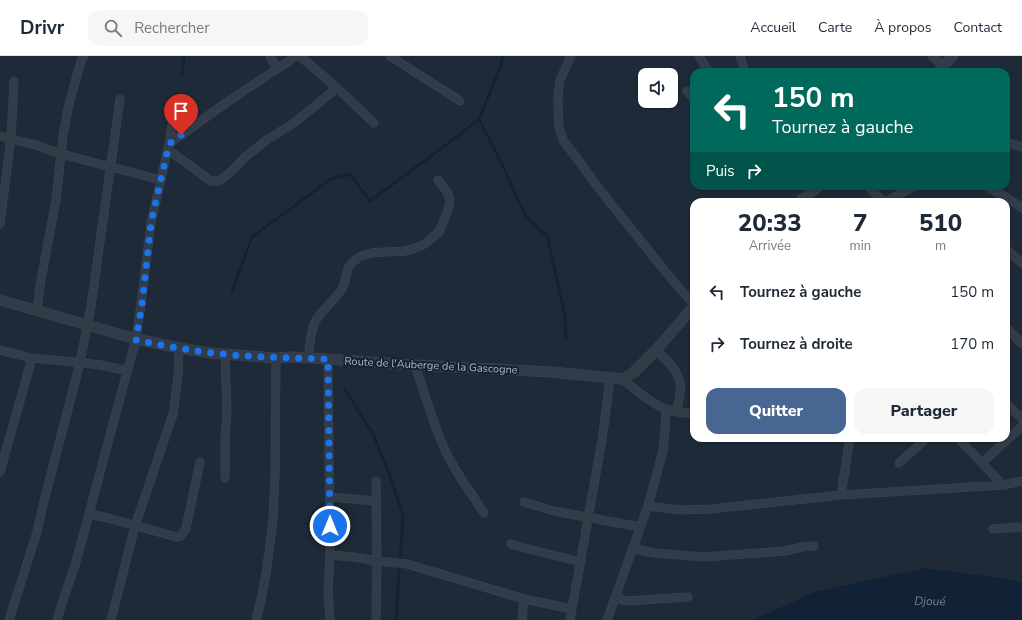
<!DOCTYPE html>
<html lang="fr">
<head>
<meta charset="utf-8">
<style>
  body { margin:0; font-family:"Nunito Sans",sans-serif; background:#f6f6f7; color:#1f2937; height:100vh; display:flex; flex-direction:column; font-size:15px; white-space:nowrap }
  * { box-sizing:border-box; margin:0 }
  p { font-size:13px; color:#747a83 }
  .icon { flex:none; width:22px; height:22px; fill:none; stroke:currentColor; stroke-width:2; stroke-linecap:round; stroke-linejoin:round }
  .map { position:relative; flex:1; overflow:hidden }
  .details { position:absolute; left:690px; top:142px; width:320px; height:244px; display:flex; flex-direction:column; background:#fff; border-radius:12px; box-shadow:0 1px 3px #0004 }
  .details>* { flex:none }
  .top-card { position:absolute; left:690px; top:12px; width:320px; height:122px; border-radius:12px; box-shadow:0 1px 3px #0004; background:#00695c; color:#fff; overflow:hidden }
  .controls { position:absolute; left:638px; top:12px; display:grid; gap:8px }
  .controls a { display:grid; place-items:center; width:40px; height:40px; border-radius:8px; background:#fff; box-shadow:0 1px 3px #0004; font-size:20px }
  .pin { position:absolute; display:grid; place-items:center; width:34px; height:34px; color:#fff; margin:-41px -17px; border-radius:50% 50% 50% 0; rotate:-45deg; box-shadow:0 0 4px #0007 }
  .pin .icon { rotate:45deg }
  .me { position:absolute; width:44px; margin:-22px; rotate:0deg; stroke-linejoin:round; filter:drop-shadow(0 0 3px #0008) }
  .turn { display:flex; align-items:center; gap:14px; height:84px; padding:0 16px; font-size:18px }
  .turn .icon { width:52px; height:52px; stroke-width:2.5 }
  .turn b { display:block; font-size:28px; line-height:34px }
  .then { display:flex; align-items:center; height:38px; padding:0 16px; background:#0003; gap:8px; font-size:15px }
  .eta { display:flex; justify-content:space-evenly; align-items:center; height:68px; text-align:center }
  .eta b { font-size:24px; font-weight:800; line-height:28px }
  .cta { display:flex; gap:8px; margin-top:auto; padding:8px 16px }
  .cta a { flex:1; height:46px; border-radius:12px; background:#476691; color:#fff; font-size:16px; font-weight:800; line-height:46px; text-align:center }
  .cta a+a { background:#f6f6f7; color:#1f2937 }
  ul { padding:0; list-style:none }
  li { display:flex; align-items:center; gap:12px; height:52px; padding:0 16px }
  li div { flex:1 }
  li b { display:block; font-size:15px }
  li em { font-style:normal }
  header { display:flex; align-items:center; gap:24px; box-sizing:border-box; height:56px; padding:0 20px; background:#fff; border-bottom:1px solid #e0e1e3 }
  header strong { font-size:19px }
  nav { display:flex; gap:22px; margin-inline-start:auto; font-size:14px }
  .search { width:280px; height:36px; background:#f6f6f7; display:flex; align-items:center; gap:10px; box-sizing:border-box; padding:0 14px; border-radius:12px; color:#747a83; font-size:15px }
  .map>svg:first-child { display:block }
</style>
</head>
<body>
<header>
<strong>Drivr</strong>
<div class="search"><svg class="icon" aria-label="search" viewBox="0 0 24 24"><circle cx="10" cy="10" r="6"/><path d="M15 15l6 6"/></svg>Rechercher</div>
<nav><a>Accueil</a><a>Carte</a><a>À propos</a><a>Contact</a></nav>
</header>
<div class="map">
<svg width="1022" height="564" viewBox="0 0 1022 564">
  <rect width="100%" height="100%" fill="#1e2a38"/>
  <path fill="#112136" d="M 925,512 L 1014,524 L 1022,528 L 1022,564 L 753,564 L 815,536 Z"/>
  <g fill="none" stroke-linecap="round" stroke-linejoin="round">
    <path stroke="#112136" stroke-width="2.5" d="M 182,19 L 184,0
      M 479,63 L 501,106 L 525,159 L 547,180 L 565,259 L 566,282
      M 232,235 L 252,181 L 331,123 L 350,118 L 370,145 L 458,80 L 479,63 L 500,12 L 503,0
      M 344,332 L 373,378 L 389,417 L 403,459 L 396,564"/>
    <g stroke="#3b4552" stroke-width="9">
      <path id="minor" d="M 270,0 L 277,13
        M 300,0 L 337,32 L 374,67
        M 390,0 L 460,45
        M 571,0 L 560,24 L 558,39 L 558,53 L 559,71 L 563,84 L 604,139 L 673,225 L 694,248
        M 699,0 L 709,16
        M 740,0 L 745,16
        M 932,0 L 943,10
        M 687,35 L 694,44
        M 0,80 L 36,89 L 61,98 L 161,124
        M 1009,87 L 1022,91
        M 169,88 L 175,51
        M 167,93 L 211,125 L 219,125 L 232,115 L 244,102 L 268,83 L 294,67 L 337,32
        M 868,130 L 883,146
        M 986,130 L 1009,143 L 1022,152
        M 886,146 L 914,130
        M 0,168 L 11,82 L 14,25
        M 1006,193 L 1022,207
        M 37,254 L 40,229 L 56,144 L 63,80 L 68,52 L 81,5 L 84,0
        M 1006,271 L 1022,288
        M 0,294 L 32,302 L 54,304 L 101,309 L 128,315
        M 656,294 C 665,303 678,314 680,327 C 682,336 678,347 677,356
        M 225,298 L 227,355 L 225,382 L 225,422
        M 308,302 C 310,290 310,275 316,264 C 324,252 336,243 343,231 C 348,220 344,213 355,204 C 370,193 389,197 405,195 C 416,193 425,189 432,182 C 435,180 437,178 439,176 C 441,172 443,166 445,162 C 453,141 451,141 438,124
        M 328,303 L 330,499 L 328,533 L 330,564
        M 415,309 C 425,338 433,368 446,396 C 456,417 471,437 484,457
        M 622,323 C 636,334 650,347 666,353 C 675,356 685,357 694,358
        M 1006,347 L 1022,363
        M 958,382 L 1003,429
        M 899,407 L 927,382
        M 982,407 L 1022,370
        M 0,416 L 32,302
        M 376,425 L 377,505 L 376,564
        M 841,439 L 850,382
        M 330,441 L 376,445
        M 524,446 L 554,455 L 640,471
        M 648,450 L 679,454 L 711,453 L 841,439 L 1003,429 L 1022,425
        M 89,458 L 108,462 L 173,480 L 176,481 L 181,480 L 186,472 L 200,406
        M 993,473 L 1022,471
        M 511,488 L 524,492 L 581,506
        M 632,492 L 654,497 L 704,501 L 785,495 L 802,491 L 814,490
        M 330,499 L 353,501 L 377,505 L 407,508 L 524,543 L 572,553
        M 615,541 L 626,545 L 642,544 L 688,541
        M 9,564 L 37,476 L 44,445 L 80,307 L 91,250 L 120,43
        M 57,564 L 62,547 L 76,506 L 89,458 L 110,379 L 136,283 L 141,248 L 151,167 L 169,88 L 230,44 L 289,5 L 295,0
        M 111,564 L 135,470 L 173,358 L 178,320 L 179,292
        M 256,564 C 265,532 269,497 273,464 C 274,449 274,435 275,421 L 276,302
        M 522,564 L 524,543
        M 570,564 L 602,384 L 607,348 L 610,322
        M 607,564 L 648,450 L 663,395 L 665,373 L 666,353"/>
    </g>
    <g stroke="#3b4552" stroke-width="11">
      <path id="tertiary" d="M 938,16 L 953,0
        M 799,146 L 819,130
        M 0,244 L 136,283 L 179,292 L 211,297 L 276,302 L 292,301 L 328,303 L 415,309 L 552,316 L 622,323 L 633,317 L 656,294 L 694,250"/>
    </g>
    <use href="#minor" stroke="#323c49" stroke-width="8"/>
    <use href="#tertiary" stroke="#323c49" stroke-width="10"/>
  </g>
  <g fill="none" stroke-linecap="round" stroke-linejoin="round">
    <path stroke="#1a73e8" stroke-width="7" stroke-dasharray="0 12.6" d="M 181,79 L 169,88 L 151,167 L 142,248 L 136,284 C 161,289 186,294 212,297 C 250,301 289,302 328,303 L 330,470"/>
  </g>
  <g text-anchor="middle" stroke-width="4" stroke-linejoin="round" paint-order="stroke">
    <g font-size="11" fill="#abb6c6" stroke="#17212d">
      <text transform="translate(431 309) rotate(3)" y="4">Route de l'Auberge de la Gascogne</text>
    </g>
    <g font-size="12" font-style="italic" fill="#6182a8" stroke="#17212d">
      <text transform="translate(930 545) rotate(1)" y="4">Djoué</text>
    </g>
  </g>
</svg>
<div class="controls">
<a><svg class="icon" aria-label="sound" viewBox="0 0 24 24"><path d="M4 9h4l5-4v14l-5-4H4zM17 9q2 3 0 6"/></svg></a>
</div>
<div class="pin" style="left:181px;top:79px;background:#d93025"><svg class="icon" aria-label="arrive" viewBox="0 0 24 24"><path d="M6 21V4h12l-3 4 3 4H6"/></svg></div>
<svg class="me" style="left:330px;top:470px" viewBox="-20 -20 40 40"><circle r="17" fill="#1a73e8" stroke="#fff" stroke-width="3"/><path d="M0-11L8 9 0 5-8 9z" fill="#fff"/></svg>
<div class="top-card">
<div class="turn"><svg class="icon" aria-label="left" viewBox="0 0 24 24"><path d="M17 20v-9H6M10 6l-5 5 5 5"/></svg><div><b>150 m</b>Tournez à gauche</div></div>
<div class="then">Puis<svg class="icon" aria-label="right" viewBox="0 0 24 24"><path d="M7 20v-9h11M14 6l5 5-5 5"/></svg></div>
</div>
<section class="details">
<div class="eta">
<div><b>20:33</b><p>Arrivée</p></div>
<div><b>7</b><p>min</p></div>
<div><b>510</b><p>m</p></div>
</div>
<ul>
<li><svg class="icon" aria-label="left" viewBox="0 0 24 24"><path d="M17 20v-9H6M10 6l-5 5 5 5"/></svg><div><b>Tournez à gauche</b></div><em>150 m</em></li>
<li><svg class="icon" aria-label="right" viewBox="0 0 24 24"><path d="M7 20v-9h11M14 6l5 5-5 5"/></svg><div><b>Tournez à droite</b></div><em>170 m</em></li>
</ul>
<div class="cta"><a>Quitter</a><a>Partager</a></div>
</section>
</div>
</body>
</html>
